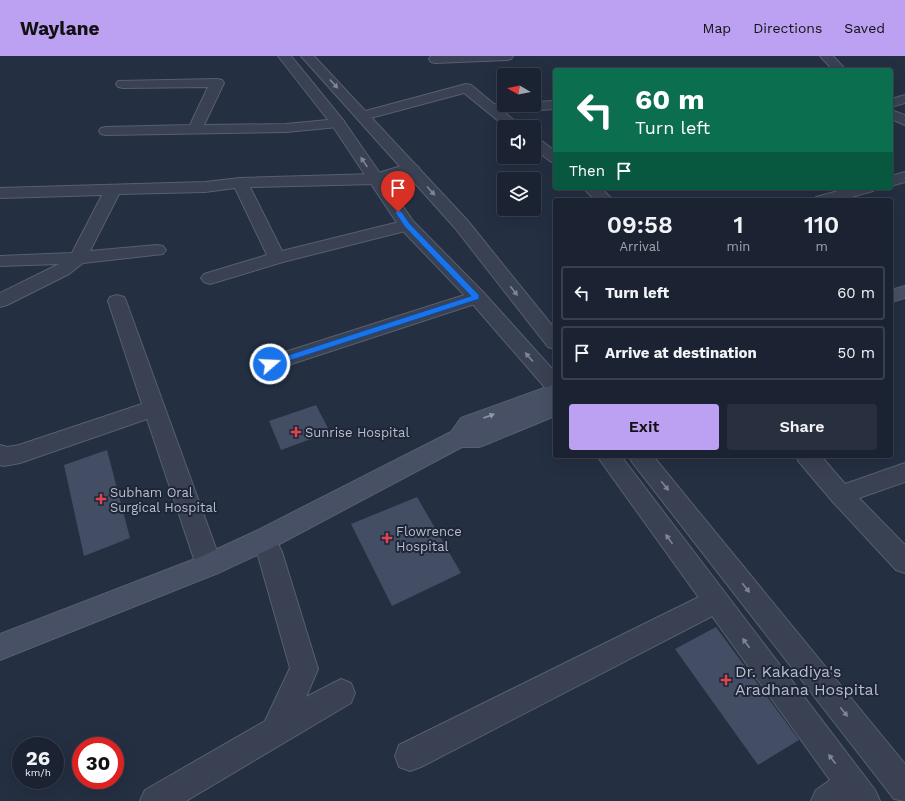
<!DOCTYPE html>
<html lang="en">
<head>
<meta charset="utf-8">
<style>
  body { margin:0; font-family:"Work Sans",sans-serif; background:#282f3e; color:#f1f3f6; height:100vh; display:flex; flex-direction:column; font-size:15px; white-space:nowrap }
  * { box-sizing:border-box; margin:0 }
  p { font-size:13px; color:#a0a4ac }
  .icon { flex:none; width:22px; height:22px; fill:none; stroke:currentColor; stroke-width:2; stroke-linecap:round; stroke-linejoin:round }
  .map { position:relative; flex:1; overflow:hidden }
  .side { position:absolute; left:553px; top:142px; width:340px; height:260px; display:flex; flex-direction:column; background:#1b2332; border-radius:4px; box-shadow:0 4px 16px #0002,0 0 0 1px #39404d }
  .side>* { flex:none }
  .hud { position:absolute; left:553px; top:12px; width:340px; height:122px; border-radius:4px; box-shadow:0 4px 16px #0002,0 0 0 1px #39404d; background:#0b6e4f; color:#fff; overflow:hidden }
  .needle { width:26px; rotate:279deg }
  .controls { position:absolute; left:497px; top:12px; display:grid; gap:8px }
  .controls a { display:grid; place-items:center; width:44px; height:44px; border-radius:4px; background:#1b2332; box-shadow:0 4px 16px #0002,0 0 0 1px #39404d; font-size:20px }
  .speed { position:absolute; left:12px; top:681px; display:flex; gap:8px; font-size:20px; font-weight:700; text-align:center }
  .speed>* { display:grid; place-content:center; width:52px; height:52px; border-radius:50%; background:#1b2332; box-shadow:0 4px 16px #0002,0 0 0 1px #39404d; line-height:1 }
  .speed small { font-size:10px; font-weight:400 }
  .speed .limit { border:6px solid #d22; background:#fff; color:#111 }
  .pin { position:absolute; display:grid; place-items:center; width:34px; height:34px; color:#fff; margin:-41px -17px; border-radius:50% 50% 50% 0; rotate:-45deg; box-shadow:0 0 4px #0007 }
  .pin .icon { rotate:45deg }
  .me { position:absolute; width:44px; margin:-22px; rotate:71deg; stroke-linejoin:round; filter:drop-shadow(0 0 3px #0008) }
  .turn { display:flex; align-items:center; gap:14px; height:84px; padding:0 16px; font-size:18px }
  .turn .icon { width:52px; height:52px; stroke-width:2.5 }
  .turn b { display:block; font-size:28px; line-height:34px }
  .then { display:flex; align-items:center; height:38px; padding:0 16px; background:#0003; gap:8px; font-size:15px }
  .eta { display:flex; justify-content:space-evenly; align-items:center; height:68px; text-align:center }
  .eta b { font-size:24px; font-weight:600; line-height:28px }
  .primary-button { display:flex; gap:8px; margin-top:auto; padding:8px 16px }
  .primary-button a { flex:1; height:46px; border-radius:4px; background:#bca0f2; color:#111; font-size:16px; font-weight:600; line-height:46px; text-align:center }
  .primary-button a+a { background:#282f3e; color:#f1f3f6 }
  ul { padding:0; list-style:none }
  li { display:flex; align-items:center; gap:12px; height:54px; margin:0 8px 6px; padding:0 8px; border:2px solid #39404d; border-radius:4px }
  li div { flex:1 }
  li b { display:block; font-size:15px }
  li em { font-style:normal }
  header { display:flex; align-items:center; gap:24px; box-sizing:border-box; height:56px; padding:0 20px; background:#bca0f2; color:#111 }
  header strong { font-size:19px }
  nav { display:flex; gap:22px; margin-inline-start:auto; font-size:14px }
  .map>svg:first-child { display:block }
</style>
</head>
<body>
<header>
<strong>Waylane</strong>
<nav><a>Map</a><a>Directions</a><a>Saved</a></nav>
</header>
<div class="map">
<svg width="905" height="745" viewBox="0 0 905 745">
  <rect width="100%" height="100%" fill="#242f42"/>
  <path fill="#434e65" d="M 316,349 L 330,376 L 281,394 L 269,365 Z
    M 107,394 L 130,482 L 84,500 L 64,409 Z
    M 417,441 L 461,517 L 392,550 L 351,468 Z
    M 716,571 L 799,684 L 758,709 L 675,593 Z"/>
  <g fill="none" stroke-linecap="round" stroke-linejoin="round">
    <g stroke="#575f6f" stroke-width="2">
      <path id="minor" d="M 431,0 L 513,0 L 511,3 L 507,4 L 435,7 L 431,6 L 429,3 Z
        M 820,0 L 833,0 L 846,14 L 833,14 Z
        M 217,23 L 222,24 L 224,27 L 204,69 L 286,68 L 338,63 L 343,64 L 345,67 L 343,70 L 338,71 L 286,76 L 106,79 L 101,78 L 99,75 L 101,72 L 106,71 L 190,69 L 208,31 L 123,32 L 118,31 L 116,28 L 118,25 Z
        M 466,28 L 471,29 L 494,48 L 534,49 L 534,46 L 555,45 L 555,53 L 504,56 L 522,71 L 506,71 L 464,37 L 363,64 L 358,63 L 356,60 L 358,57 Z
        M 905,39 L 905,47 L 891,51 L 891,43 Z
        M 891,54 L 905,59 L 905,69 L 891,63 Z
        M 534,82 L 539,83 L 555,95 L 555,107 L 550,105 L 534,93 Z
        M 411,107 L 416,109 L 419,112 L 416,115 L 376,128 L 250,131 L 282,195 L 407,164 L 413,165 L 415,169 L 413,173 L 283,206 L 210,228 L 204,226 L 201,222 L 204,218 L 267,199 L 235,132 L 205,136 L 119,138 L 90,195 L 157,189 L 163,190 L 166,194 L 163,198 L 83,207 L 69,218 L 7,249 L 0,251 L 0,237 L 59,208 L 0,210 L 0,200 L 72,197 L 102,139 L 0,142 L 0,132 L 205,126 L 240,122 L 375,118 Z
        M 905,116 L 905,126 L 891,130 L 891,120 Z
        M 583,132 L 601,132 L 613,144 L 595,144 Z
        M 849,132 L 875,132 L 873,135 L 841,144 L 814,144 L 816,141 Z
        M 477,235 L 484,237 L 486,241 L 484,245 L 270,315 L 263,313 L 260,308 L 263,303 Z
        M 117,239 L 124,241 L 126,245 L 222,509 L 218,517 L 209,520 L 200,517 L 196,509 L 147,363 L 20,407 L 4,410 L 0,409 L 0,389 L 7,391 L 19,389 L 142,348 L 108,245 L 110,241 Z
        M 796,400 L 821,400 L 845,428 L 905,407 L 905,426 L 859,442 L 905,489 L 905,517 L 896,514 L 833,446 L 799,406 Z
        M 263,473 L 272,476 L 282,496 L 318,613 L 306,641 L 341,623 L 351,627 L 355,637 L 351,647 L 186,745 L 140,745 L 145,734 L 265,665 L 290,612 L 257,496 L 251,484 L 254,476 Z
        M 715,533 L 724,536 L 728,545 L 724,554 L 421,711 L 410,715 L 399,711 L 395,700 L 399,689 Z
        M 851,712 L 862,717 L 867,728 L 862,739 L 854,745 L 811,745 L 816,734 L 840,717 Z"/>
    </g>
    <g stroke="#575f6f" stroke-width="2">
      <path id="tertiary" d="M 278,0 L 291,0 L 343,64 L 413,165 L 484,237 L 555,316 L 555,338 L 548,335 L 470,245 L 401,173 L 332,69 Z
        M 301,0 L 314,0 L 467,164 L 555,273 L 555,293 L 548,291 L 455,172 Z
        M 597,400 L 621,400 L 875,734 L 880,745 L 845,745 Z
        M 629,400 L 653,400 L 905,708 L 905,745 L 894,743 L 632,406 Z"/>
    </g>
    <g stroke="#575f6f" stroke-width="2">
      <path id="secondary" d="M 905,230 L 905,242 L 891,246 L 891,234 Z
        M 555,328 L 555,360 L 487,388 L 479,391 L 462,391 L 272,492 L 218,517 L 0,604 L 0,578 L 200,501 L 254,476 L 451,376 L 461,362 Z"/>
    </g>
    <use href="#minor" fill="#394152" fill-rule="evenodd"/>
    <use href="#tertiary" fill="#394152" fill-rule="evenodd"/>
    <use href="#secondary" fill="#475065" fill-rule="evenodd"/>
  </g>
  <defs><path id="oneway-solid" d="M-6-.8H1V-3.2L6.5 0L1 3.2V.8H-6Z"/></defs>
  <g fill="#7e8595">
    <use href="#oneway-solid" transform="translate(334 28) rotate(47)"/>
    <use href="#oneway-solid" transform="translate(364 106) rotate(-124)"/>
    <use href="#oneway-solid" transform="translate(431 135) rotate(48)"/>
    <use href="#oneway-solid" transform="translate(514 235) rotate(52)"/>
    <use href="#oneway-solid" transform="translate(529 301) rotate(-131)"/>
    <use href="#oneway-solid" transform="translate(665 430) rotate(51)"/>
    <use href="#oneway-solid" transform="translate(669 483) rotate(-126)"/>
    <use href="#oneway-solid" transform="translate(746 532) rotate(51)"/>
    <use href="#oneway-solid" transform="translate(746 587) rotate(-127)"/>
    <use href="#oneway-solid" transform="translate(844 656) rotate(51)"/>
    <use href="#oneway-solid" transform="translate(832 703) rotate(-127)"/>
  </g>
  <use fill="#8f97a8" href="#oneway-solid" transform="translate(489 360) rotate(-20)"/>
  <path fill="#1a73e8" stroke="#114b97" d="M 398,154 L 401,155 L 410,168 L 479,239 L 479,243 L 273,310 L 267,310 L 266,308 L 267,306 L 471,240 L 405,171 L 395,156 Z"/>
  <g fill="#e0444e" stroke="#1e2637" stroke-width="1.5">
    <path d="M294 370h4v4h4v4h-4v4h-4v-4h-4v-4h4z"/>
    <path d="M99 437h4v4h4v4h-4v4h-4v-4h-4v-4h4z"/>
    <path d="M385 476h4v4h4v4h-4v4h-4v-4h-4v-4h4z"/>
    <path d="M724 618h4v4h4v4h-4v4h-4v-4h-4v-4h4z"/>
  </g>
  <g text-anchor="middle" stroke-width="4" stroke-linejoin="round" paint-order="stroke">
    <g font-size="13" fill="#b6bdcc" stroke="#1e2637" text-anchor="start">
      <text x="305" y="381">Sunrise Hospital</text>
      <text x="110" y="441">Subham Oral<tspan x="110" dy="15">Surgical Hospital</tspan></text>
      <text x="396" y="480">Flowrence<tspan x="396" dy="15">Hospital</tspan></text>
    </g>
    <g font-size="16" fill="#b6bdcc" stroke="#1e2637" text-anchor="start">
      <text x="735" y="621">Dr. Kakadiya's<tspan x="735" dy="18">Aradhana Hospital</tspan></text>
    </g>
  </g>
</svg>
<div class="controls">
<a><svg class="needle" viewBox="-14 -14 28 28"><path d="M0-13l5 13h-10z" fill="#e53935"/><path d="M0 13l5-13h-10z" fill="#a0a4ac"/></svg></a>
<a><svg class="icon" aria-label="sound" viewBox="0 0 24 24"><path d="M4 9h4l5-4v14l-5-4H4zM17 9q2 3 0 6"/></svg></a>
<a><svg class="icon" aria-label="layers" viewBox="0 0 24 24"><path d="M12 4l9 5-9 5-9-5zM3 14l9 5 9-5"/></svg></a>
</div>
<div class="speed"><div>26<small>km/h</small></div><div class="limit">30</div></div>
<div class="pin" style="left:398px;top:156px;background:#d93025"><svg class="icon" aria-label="arrive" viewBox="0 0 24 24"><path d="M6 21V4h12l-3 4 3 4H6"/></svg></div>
<svg class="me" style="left:270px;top:308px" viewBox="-20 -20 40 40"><circle r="17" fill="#1a73e8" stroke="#fff" stroke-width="3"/><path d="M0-11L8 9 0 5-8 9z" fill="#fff"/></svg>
<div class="hud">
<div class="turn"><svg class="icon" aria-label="left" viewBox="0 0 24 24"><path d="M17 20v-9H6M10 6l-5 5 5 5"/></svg><div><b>60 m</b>Turn left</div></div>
<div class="then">Then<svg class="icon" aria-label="arrive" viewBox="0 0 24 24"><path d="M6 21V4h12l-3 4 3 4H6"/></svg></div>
</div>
<section class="side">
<div class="eta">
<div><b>09:58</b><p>Arrival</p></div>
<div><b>1</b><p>min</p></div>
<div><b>110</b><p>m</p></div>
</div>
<ul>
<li><svg class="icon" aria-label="left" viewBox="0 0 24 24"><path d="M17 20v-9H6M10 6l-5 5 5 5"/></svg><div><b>Turn left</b></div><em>60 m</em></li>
<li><svg class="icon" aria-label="arrive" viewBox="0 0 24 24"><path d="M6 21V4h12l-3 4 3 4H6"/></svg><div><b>Arrive at destination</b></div><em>50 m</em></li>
</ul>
<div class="primary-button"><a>Exit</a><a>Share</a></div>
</section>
</div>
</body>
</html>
